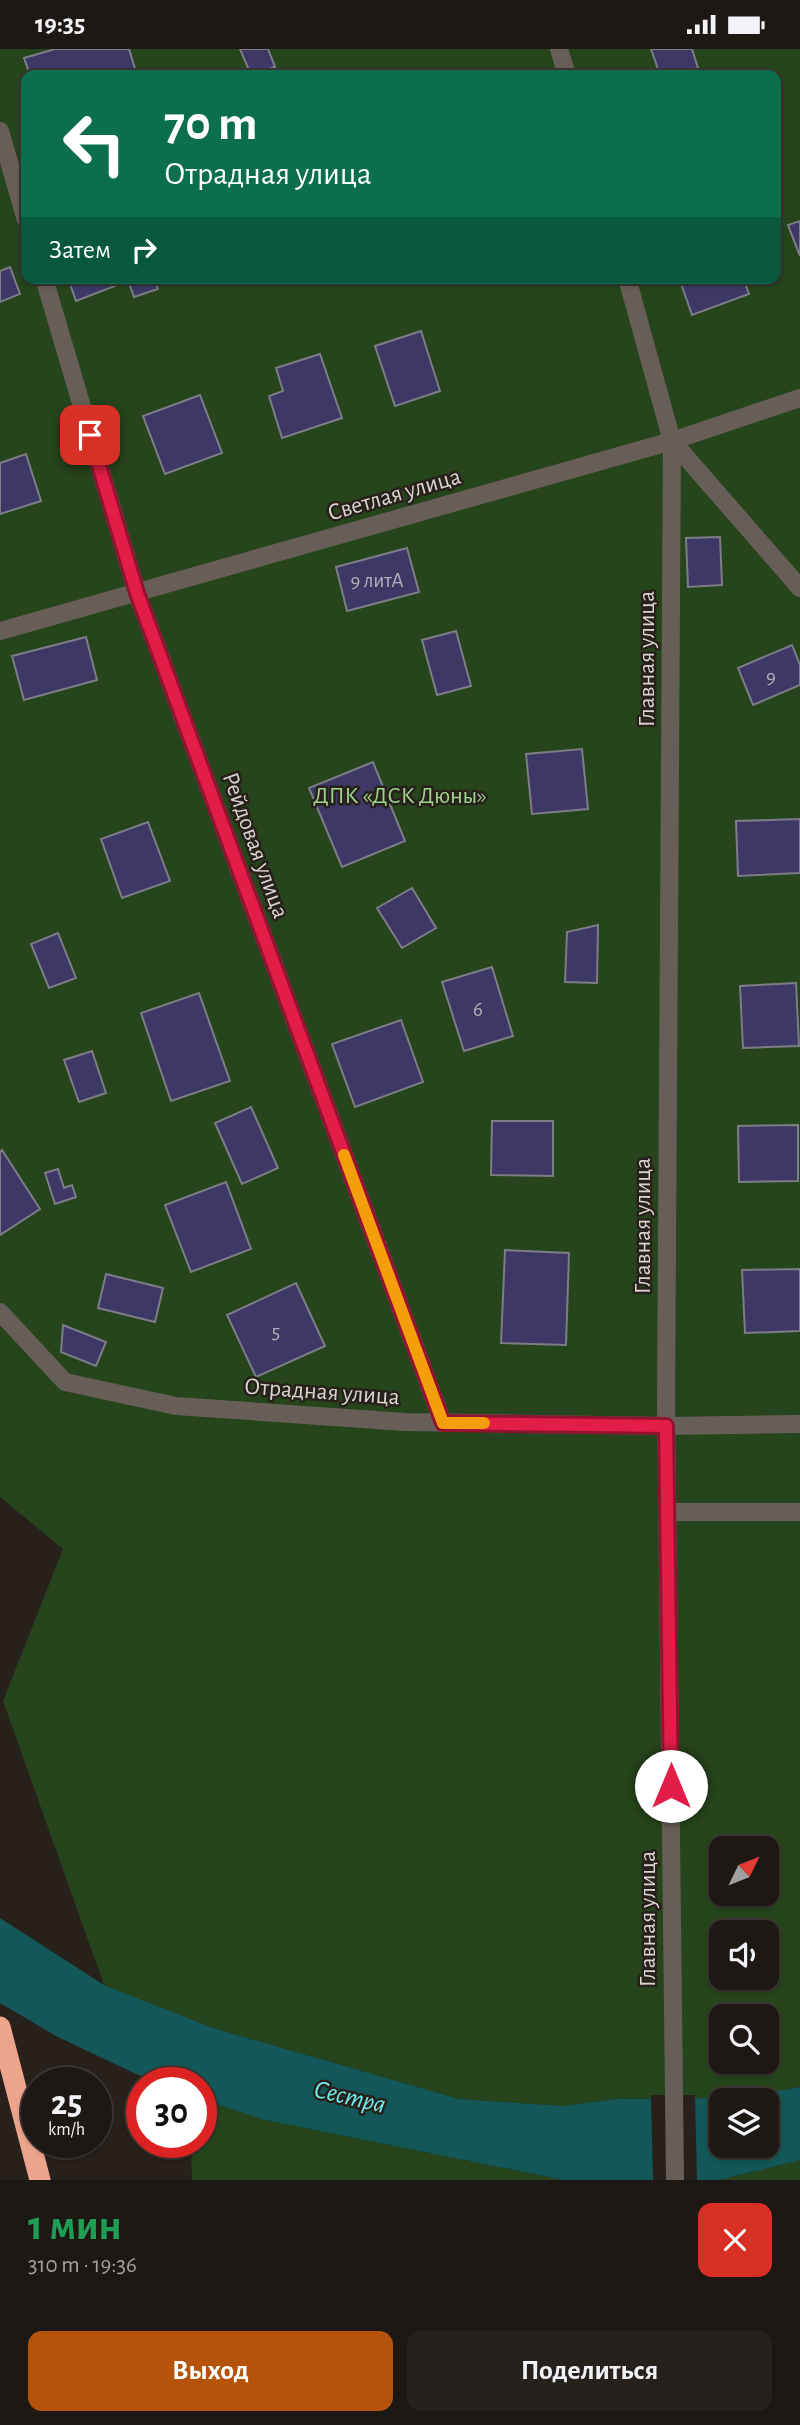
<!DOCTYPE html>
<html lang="ru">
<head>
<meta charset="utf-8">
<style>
  body { margin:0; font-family:"Alegreya Sans",sans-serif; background:#26211d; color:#f1f3f6; height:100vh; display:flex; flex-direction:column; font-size:26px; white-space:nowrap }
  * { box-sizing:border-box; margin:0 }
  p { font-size:23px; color:#a1a0a0 }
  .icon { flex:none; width:38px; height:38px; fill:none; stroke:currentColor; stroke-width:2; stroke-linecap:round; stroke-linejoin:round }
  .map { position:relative; height:2131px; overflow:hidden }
  .details { display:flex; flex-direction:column; background:#1e1814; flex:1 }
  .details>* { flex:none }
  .banner { position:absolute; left:21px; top:21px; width:760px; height:214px; border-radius:14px; box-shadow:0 2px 5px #0004,0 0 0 2px #3c3734; background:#0b6e4f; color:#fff; overflow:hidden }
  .needle { width:46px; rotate:47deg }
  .fabs { position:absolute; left:709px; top:1787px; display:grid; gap:14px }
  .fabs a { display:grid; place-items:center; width:70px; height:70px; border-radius:14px; background:#1e1814; box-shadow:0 2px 5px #0004,0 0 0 2px #3c3734; font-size:35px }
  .speed { position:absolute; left:21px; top:2018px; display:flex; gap:14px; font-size:35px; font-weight:700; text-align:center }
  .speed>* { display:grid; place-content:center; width:91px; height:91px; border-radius:50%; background:#1e1814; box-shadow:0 2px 5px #0004,0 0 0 2px #3c3734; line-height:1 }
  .speed small { font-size:18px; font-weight:400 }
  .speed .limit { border:10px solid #d22; background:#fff; color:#111 }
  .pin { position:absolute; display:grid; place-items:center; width:60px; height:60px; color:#fff; margin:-30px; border-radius:14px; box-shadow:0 4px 10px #0006 }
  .me { position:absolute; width:77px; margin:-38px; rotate:0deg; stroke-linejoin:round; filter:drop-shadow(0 0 5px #0008) }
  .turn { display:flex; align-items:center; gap:24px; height:147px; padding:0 28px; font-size:32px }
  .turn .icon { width:91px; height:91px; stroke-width:2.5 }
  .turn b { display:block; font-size:49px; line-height:60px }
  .then { display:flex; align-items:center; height:66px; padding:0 28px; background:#0003; gap:14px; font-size:26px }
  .round { display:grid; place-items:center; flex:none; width:74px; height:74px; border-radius:14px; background:#26211d }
  .headline { display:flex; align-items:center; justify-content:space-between; height:119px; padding:0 28px }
  h1 { font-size:42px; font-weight:700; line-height:52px; color:#1e9e55 }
  .action { display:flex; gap:14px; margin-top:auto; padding:14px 28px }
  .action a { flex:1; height:80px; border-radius:14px; background:#b45309; color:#fff; font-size:28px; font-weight:700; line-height:80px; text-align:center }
  .action a+a { background:#26211d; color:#f1f3f6 }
  .status { display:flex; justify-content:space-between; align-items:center; height:49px; padding:0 35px; background:#1e1814; direction:ltr }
  .status svg { height:19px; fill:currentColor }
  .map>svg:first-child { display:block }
</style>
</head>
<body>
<div class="status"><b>19:35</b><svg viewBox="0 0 49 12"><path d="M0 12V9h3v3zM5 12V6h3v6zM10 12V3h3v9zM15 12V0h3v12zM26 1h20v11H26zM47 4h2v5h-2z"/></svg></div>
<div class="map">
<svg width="800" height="2131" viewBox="0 0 800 2131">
  <rect width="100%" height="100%" fill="#28201a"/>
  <path fill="#26451c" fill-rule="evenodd" d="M 0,0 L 800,0 L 800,2038 L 735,2049 L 615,2050 L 564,2057 L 459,2050 L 213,1979 L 104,1936 L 3,1652 L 63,1500 L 0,1448 ZM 26,26 L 775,26 L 775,229 L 26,229 ZM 721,1799 L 766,1799 L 766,1844 L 721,1844 ZM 721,1883 L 766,1883 L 766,1928 L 721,1928 ZM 721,1967 L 766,1967 L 766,2012 L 721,2012 Z
    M 201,2050 L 266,2071 L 564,2131 L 192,2131 L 191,2093 L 201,2093 Z
    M 800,2111 L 800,2131 L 719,2131 Z"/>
  <path fill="#135758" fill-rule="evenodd" d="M 0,1869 L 104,1936 L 213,1979 L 459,2050 L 564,2057 L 615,2050 L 735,2049 L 800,2038 L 800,2111 L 719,2131 L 564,2131 L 265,2071 L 201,2050 L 201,2034 L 158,2033 L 136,2025 L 56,1987 L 0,1954 ZM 721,2051 L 766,2051 L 766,2096 L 721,2096 Z"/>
  <path fill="#28201a" d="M 651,2046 L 695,2046 L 697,2131 L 653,2131 Z"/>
  <path fill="#3e3867" stroke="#7d7d87" stroke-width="2" d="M 55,0 L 129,0 L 137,26 L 30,26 L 24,9 Z
    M 240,0 L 268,0 L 275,18 L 251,26 Z
    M 651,0 L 692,0 L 698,19 L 675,26 L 660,26 Z
    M 800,172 L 800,207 L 788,176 Z
    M 10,218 L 20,245 L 0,253 L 0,222 Z
    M 68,229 L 112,229 L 115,237 L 76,252 Z
    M 127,229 L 154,229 L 158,240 L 134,248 Z
    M 679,229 L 743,229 L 749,245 L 692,266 Z
    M 421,282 L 440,342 L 395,357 L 375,297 Z
    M 320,305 L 342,369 L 282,389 L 269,347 L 283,342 L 276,319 Z
    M 200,346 L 222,404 L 165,425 L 143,367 Z
    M 26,405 L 41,452 L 0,465 L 0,414 Z
    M 720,488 L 722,536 L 688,538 L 686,489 Z
    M 407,499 L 419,543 L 347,562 L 336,518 Z
    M 456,582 L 471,637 L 437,646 L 422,591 Z
    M 86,588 L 97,631 L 24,651 L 12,607 Z
    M 792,596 L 800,616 L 800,636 L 753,656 L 738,619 Z
    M 582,700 L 588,760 L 532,765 L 526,705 Z
    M 373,713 L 405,792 L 342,818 L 309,739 Z
    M 800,770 L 800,824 L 738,827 L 736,772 Z
    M 148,773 L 170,832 L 122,849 L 101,790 Z
    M 412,839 L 436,879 L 402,899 L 377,859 Z
    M 598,876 L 597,934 L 565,933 L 567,883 Z
    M 58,884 L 76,929 L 49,939 L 31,895 Z
    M 492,918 L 513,987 L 464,1002 L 442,933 Z
    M 796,934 L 799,997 L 743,999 L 740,937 Z
    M 199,944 L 230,1032 L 171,1052 L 141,964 Z
    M 401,971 L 423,1033 L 355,1058 L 332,995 Z
    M 92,1002 L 106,1044 L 79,1053 L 64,1011 Z
    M 251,1058 L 278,1119 L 242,1135 L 215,1074 Z
    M 492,1072 L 553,1072 L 553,1127 L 491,1126 Z
    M 798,1076 L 798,1132 L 739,1133 L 738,1077 Z
    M 2,1101 L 40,1160 L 0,1186 L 0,1103 Z
    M 58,1120 L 64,1139 L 72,1136 L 76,1148 L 55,1155 L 45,1124 Z
    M 226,1133 L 251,1200 L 191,1223 L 165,1156 Z
    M 505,1201 L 569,1204 L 566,1296 L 501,1294 Z
    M 800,1220 L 800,1282 L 745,1284 L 742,1221 Z
    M 106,1225 L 163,1239 L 155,1273 L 98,1259 Z
    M 296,1234 L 325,1297 L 256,1328 L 227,1266 Z
    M 63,1276 L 106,1293 L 96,1317 L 61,1303 Z"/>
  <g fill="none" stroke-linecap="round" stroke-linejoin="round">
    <path stroke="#685e58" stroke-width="18" d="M 559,0 L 567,26
      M 0,82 L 26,171
      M 44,229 L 137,544 L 443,1374
      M 627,229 L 672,392 L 666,1357 L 675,2131
      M 672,392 L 800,539
      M 0,582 L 672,392 L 800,349
      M 0,1263 L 65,1333 L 176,1357 L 405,1373 L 666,1377 L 800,1375
      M 669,1463 L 800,1463"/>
    <path stroke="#eca48c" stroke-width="21" d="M 0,1978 L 40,2131"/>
  </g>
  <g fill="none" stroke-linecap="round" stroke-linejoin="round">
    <g stroke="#92132f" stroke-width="18">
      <path id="route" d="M 90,386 L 137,544 L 443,1374 L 666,1377 L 671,1737"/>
    </g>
    <use href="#route" stroke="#e11d48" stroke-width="12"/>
    <path stroke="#f59e0b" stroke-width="12" d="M 344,1106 L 443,1374 L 484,1374"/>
  </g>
  <g text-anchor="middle" stroke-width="5" stroke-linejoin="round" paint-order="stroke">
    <g font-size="21" fill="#b3adb6">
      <text x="377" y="538">9 литА</text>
      <text x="771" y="634">9</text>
      <text x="478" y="967">6</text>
      <text x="276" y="1289">5</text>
    </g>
    <g font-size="24" fill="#dad4d1" stroke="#28201a">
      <text transform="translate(394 445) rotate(-16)" y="8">Светлая улица</text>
      <text transform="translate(646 610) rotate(-90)" y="8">Главная улица</text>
      <text transform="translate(256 796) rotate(70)" y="8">Рейдовая улица</text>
      <text transform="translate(642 1177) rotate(-90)" y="8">Главная улица</text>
      <text transform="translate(322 1342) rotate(4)" y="8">Отрадная улица</text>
      <text transform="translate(647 1870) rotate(-90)" y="8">Главная улица</text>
    </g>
    <g font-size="24" fill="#9ed38c" stroke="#28201a">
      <text x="400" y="754">ДПК «ДСК Дюны»</text>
    </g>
    <g font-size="26" font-style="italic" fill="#70ecee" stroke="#28201a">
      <text transform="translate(350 2047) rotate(13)" y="9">Сестра</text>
    </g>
  </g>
</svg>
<div class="fabs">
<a><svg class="needle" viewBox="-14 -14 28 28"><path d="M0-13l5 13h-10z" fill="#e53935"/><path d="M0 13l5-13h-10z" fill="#a1a0a0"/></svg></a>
<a><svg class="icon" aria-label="sound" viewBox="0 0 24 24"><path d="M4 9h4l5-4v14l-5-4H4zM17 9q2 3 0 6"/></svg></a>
<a><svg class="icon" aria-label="search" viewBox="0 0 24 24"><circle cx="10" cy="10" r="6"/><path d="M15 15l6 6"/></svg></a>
<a><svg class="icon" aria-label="layers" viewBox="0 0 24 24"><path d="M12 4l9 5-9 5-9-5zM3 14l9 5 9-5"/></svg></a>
</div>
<div class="speed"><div>25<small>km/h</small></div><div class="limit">30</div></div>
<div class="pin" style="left:90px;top:386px;background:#d93025"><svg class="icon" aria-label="arrive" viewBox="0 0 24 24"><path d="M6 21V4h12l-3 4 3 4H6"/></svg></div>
<svg class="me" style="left:671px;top:1737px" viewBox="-20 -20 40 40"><circle r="19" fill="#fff"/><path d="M0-13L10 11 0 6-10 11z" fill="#e11d48"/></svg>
<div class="banner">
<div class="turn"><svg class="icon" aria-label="left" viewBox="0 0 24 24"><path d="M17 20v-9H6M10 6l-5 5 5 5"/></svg><div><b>70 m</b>Отрадная улица</div></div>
<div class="then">Затем<svg class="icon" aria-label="right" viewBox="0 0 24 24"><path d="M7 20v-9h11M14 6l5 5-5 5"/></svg></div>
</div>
</div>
<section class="details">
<div class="headline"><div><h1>1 мин</h1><p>310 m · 19:36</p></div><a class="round" style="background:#d93025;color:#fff"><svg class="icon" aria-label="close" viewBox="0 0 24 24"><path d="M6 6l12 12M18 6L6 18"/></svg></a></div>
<div class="action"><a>Выход</a><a>Поделиться</a></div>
</section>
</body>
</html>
